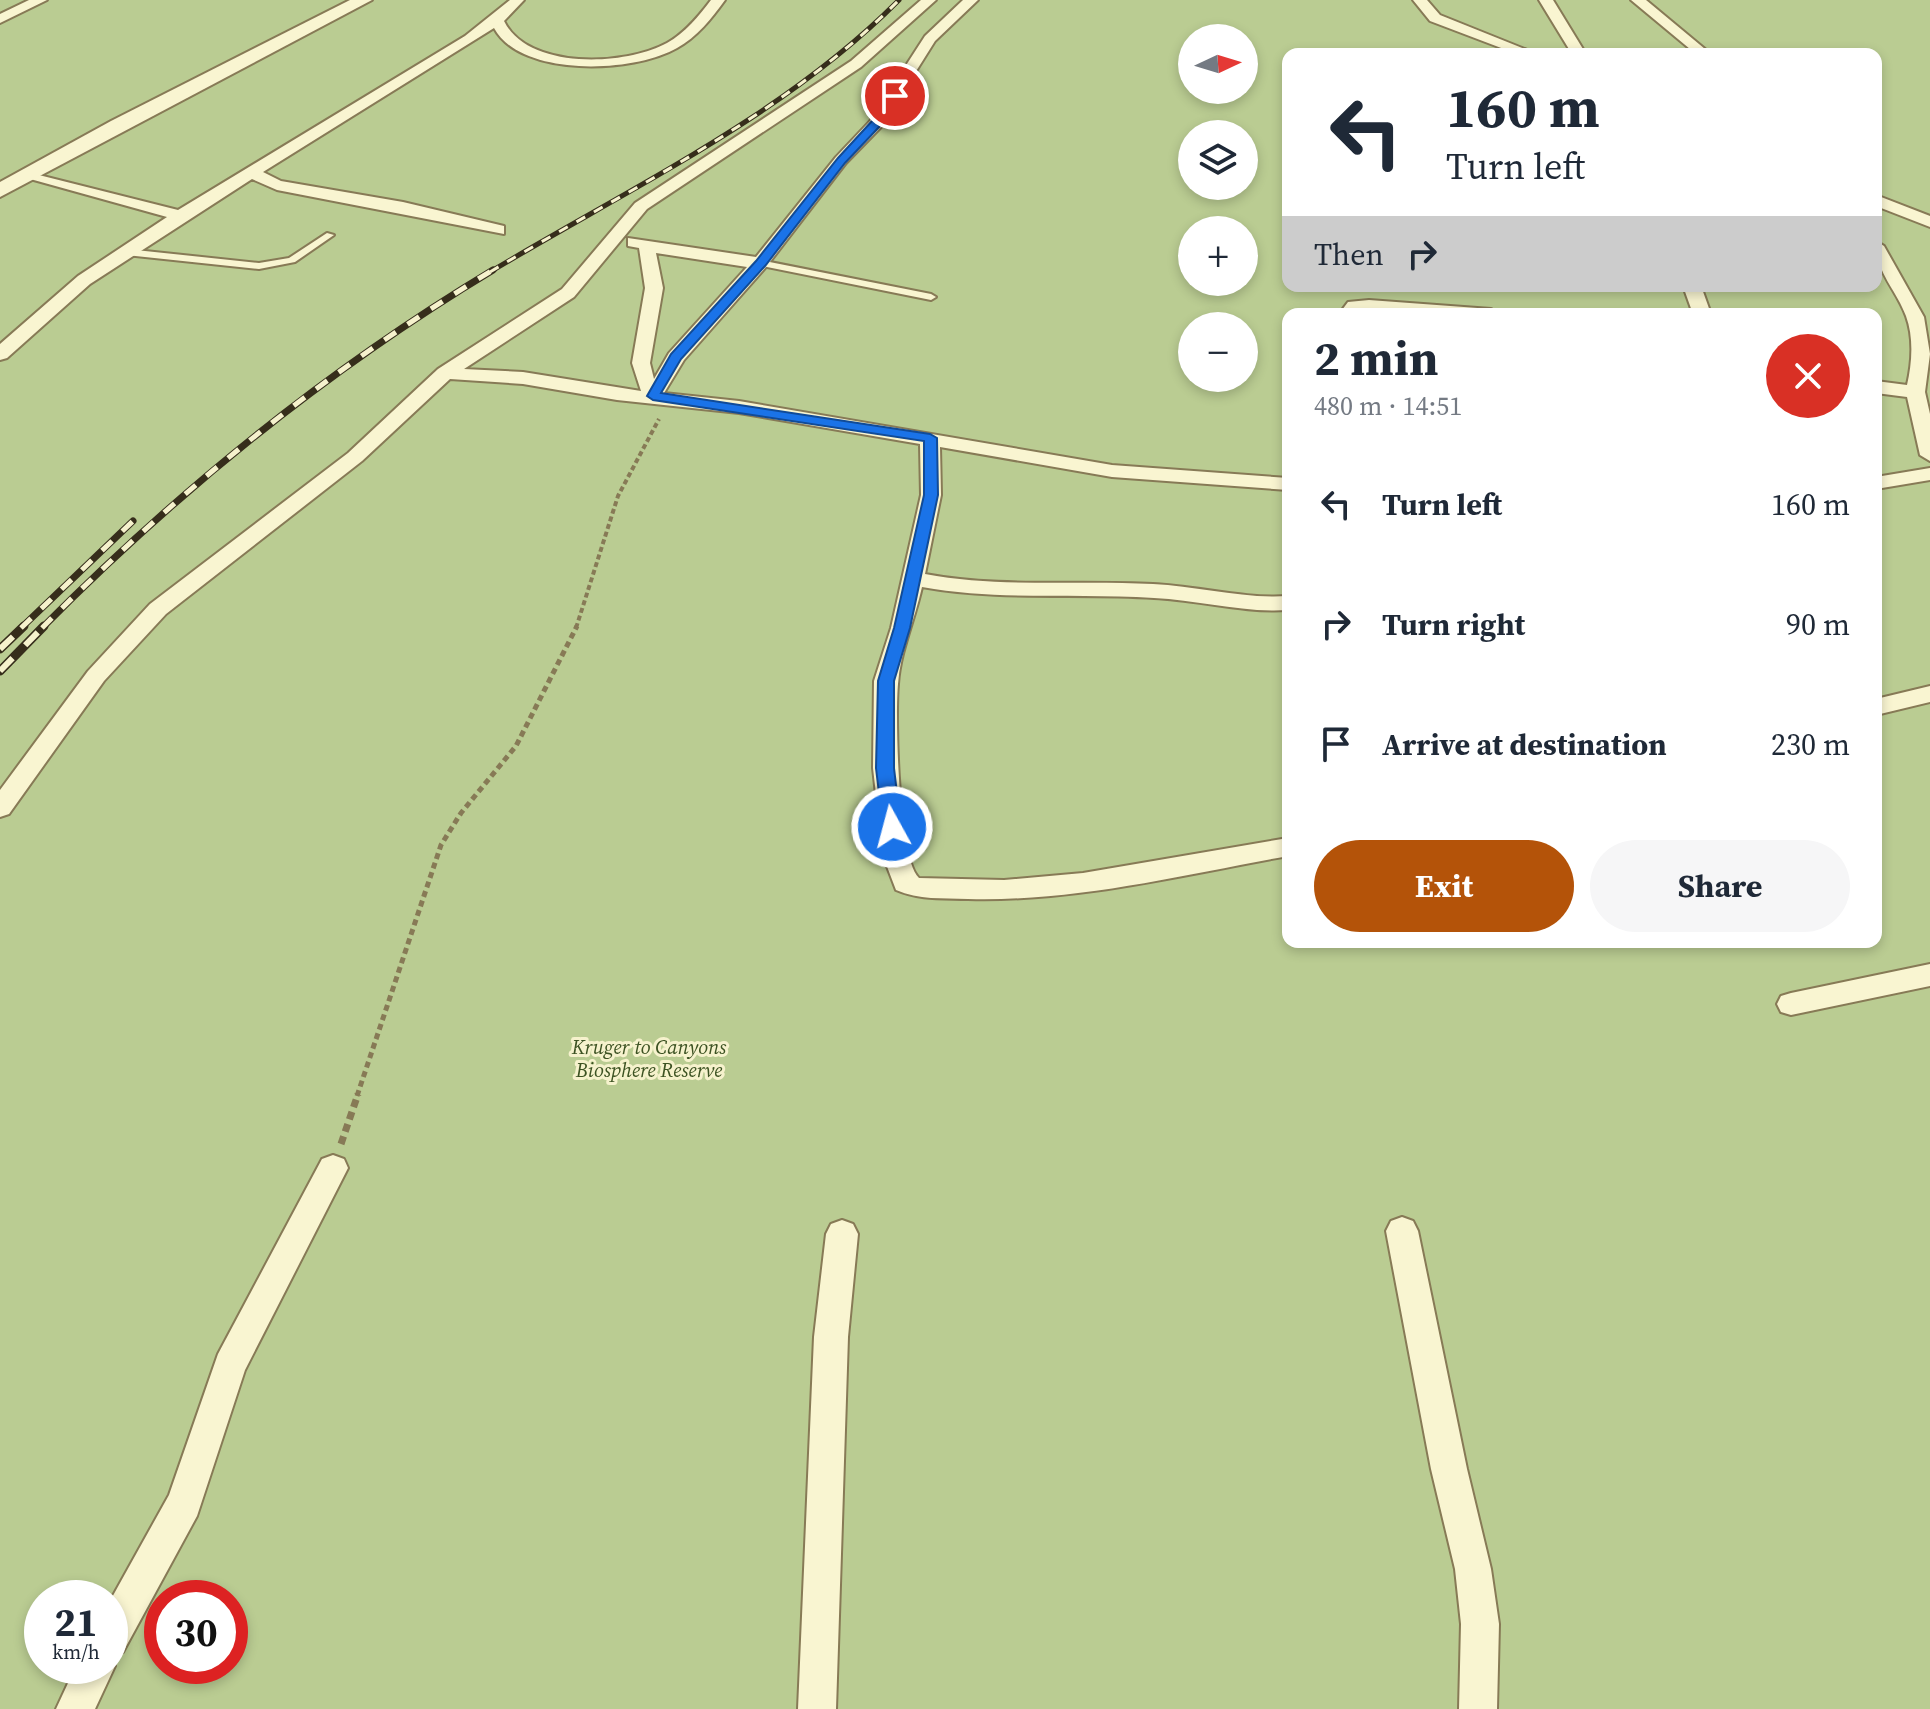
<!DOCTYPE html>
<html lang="en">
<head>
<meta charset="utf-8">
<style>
  body { margin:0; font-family:"Source Serif 4",serif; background:#f6f6f7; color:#1f2937; height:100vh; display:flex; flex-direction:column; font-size:30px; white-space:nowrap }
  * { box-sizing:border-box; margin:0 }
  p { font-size:26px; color:#747a83 }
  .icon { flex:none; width:44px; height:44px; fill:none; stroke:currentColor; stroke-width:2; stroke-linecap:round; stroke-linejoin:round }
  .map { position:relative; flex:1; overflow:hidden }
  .sheet { position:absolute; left:1282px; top:308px; width:600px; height:640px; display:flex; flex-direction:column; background:#fff; border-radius:16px; box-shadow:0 4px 12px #0003 }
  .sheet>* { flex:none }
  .hud { position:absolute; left:1282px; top:48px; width:600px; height:244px; border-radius:16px; box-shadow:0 4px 12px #0003; background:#fff; color:#1f2937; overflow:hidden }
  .needle { width:52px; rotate:86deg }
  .buttons { position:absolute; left:1178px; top:24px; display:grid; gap:16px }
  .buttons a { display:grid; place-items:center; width:80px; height:80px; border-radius:50%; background:#fff; box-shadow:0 4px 12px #0003; font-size:40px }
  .speed { position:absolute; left:24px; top:1580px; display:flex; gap:16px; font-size:40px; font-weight:700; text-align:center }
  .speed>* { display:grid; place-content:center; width:104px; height:104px; border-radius:50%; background:#fff; box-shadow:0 4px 12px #0003; line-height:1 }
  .speed small { font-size:20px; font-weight:400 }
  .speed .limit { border:12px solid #d22; background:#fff; color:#111 }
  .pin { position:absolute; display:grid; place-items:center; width:68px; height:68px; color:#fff; margin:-34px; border:4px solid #fff; border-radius:50%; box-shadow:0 2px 8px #0007 }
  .me { position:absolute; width:88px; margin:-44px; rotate:353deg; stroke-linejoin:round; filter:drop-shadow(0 0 6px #0008) }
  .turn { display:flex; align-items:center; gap:28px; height:168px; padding:0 32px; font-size:36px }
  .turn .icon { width:104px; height:104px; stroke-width:2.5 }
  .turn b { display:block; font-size:56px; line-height:68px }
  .then { display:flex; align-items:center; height:76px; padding:0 32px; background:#0003; gap:16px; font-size:30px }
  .round { display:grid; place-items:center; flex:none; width:84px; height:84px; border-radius:42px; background:#f6f6f7 }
  .headline { display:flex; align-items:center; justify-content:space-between; height:136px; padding:0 32px }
  h1 { font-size:48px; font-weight:700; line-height:60px }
  .cta { display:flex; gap:16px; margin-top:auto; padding:16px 32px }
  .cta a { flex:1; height:92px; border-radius:48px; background:#b45309; color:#fff; font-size:32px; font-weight:700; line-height:92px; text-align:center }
  .cta a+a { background:#f6f6f7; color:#1f2937 }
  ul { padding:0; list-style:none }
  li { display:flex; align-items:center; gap:24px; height:120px; padding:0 32px }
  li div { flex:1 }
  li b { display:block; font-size:30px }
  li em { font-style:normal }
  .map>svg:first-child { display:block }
</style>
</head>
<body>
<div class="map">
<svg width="1930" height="1709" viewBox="0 0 1930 1709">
  <rect width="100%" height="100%" fill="#eeeabe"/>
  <path fill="#bacc92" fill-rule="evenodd" d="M 0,0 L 1930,0 L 1930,1709 L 0,1709 ZM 1192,38 L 1244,38 L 1244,90 L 1192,90 ZM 1288,54 L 1876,54 L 1876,286 L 1288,286 ZM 1192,134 L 1244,134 L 1244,186 L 1192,186 ZM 1192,230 L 1244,230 L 1244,282 L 1192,282 ZM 1288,314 L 1876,314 L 1876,942 L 1288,942 ZM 1192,326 L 1244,326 L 1244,378 L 1192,378 ZM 42,1598 L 110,1598 L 110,1666 L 42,1666 ZM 162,1598 L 230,1598 L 230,1666 L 162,1666 Z"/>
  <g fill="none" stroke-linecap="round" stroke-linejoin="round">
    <g stroke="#877a56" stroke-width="4">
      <path id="service" d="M 327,233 L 334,235 L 295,262 L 259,269 L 126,255 L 121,252 L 126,249 L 259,263 L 289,258 Z
        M 760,260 L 931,294 L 936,297 L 931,300 L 757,265 L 755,263 Z"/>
    </g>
    <g stroke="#877a56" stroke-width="4">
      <path id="minor" d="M 29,0 L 47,0 L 0,23 L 0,14 Z
        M 510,0 L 524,0 L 504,21 C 528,70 625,66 667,43 C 685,33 699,16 711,0 L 725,0 C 712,18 697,37 677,48 C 634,73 521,78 494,28 L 263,172 L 281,181 L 403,202 L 504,226 L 504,234 L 277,190 L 252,179 L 90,284 L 7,358 L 0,360 L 0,344 L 78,276 L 167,217 L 23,177 L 23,171 L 178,210 L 465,36 Z
        M 921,0 L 936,0 L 861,67 L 647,209 L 574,297 L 464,369 L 523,372 L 641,391 L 632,363 L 645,288 L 639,248 L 628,246 L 628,238 L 756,257 L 836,157 L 870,121 L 925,36 L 963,0 L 978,0 L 935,41 L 881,127 L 846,163 L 766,267 L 684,360 L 664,393 L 739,401 L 1112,465 L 1288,478 L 1288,490 L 1112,477 L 940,447 L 941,495 L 925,574 C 1000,588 1077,580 1153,584 C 1198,586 1242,599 1288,596 L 1288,610 C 1242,613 1199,600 1154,598 C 1076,593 999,601 922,587 C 915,619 900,652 898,684 C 895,717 898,859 919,878 L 1004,880 L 1083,873 L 1288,838 L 1288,856 C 1182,875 1075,902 968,899 C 942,898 919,900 896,890 L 883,856 L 873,768 L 874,681 L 891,628 L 921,495 L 920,444 L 739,413 L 617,400 L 523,384 L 450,379 L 362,461 L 166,614 L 104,681 L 9,814 L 0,817 L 0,790 L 88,671 L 150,604 L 348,453 L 438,369 L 562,289 L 635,203 L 851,61 ZM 656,253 L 747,267 L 669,353 L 654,379 L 650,363 L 663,288 Z
        M 1413,0 L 1427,0 L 1440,15 L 1537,54 L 1517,54 L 1430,21 Z
        M 1539,0 L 1553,0 L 1586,54 L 1572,54 Z
        M 1631,0 L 1646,0 L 1711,54 L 1696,54 Z
        M 1876,195 L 1930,216 L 1930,227 L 1876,206 Z
        M 1876,241 L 1884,246 L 1924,317 L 1930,354 L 1925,392 L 1930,414 L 1930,461 L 1920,455 L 1907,397 L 1876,393 L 1876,381 L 1907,385 C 1912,363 1914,338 1906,316 C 1895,287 1876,274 1876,241 Z
        M 1683,286 L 1701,286 L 1711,314 L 1693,314 Z
        M 1369,300 L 1491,309 L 1500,314 L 1369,310 L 1339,314 L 1348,302 Z
        M 1930,468 L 1930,480 L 1876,489 L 1876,477 Z
        M 1930,686 L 1930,702 L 1876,715 L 1876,699 Z
        M 1930,964 L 1930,986 L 1791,1015 L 1781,1012 L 1777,1004 L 1781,996 L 1791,993 Z
        M 333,1155 L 344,1159 L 348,1168 L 245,1370 L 197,1516 L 123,1652 L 112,1657 L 115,1666 L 95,1709 L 56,1709 L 76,1666 L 110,1666 L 110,1601 L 169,1495 L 218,1354 L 322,1159 Z
        M 1402,1217 L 1413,1221 L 1418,1231 L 1467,1469 L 1491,1569 L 1499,1624 L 1497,1709 L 1459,1709 L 1461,1624 L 1455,1569 L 1431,1469 L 1386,1231 L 1391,1221 Z
        M 842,1220 L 853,1224 L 858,1234 L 848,1337 L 836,1709 L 798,1709 L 814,1337 L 826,1234 L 831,1224 Z"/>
    </g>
    <g stroke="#877a56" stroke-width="4">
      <path id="tertiary" d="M 350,0 L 372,0 L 0,197 L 0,182 L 111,121 Z"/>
    </g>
    <path stroke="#877a56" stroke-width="4" stroke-dasharray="5 3" stroke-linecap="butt" d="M 576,628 L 618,496 L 659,419"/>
    <path stroke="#877a56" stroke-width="5" stroke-dasharray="6 4" stroke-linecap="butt" d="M 357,1096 L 441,845 L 461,813 L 516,746 L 577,626"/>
    <path stroke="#877a56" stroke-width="7" stroke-dasharray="8 5" stroke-linecap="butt" d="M 341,1144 L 358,1094"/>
    <use href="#service" fill="#f9f5d1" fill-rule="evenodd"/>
    <use href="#minor" fill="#f9f5d1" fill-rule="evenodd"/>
    <use href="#tertiary" fill="#f9f5d1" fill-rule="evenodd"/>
    <g stroke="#362d1b" stroke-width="5">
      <path id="rail-far2" d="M 490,272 C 628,189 784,116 899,0"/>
    </g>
    <g stroke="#362d1b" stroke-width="7">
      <path id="rail-far1" d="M 21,628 L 133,521
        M 42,628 C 178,491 327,370 493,270"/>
    </g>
    <g stroke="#362d1b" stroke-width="9">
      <path id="rail" d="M 0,649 L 24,626
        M 0,671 L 44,626"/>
    </g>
    <use href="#rail-far2" stroke="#f6f2cd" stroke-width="3" stroke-dasharray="10" stroke-linecap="butt"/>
    <use href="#rail-far1" stroke="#f6f2cd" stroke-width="5" stroke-dasharray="14" stroke-linecap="butt"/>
    <use href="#rail" stroke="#f6f2cd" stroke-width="6" stroke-dasharray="18" stroke-linecap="butt"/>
  </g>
  <path fill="#1a73e8" stroke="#114b97" stroke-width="2" d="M 891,94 L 900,96 L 880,126 L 845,163 L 765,266 L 681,359 L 661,393 L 930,434 L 937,438 L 938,495 L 910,628 L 894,681 L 894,768 L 901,827 L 892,833 L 883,827 L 876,768 L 878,681 L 894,628 L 924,495 L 924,441 L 653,400 L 647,396 L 671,354 L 756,261 L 838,158 L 872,121 Z"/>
  <g text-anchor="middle" stroke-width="6" stroke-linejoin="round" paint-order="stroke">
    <g font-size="20" font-style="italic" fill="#3c5222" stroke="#f6f2cd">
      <text x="649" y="1054">Kruger to Canyons<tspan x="649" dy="23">Biosphere Reserve</tspan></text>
    </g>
  </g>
</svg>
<div class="buttons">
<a><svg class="needle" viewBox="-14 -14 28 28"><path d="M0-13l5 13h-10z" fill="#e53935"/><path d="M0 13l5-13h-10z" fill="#747a83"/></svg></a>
<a><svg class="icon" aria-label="layers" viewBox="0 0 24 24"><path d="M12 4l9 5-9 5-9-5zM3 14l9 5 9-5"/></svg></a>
<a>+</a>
<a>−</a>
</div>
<div class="speed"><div>21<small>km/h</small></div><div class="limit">30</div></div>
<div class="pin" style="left:895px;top:96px;background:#d93025"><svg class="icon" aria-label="arrive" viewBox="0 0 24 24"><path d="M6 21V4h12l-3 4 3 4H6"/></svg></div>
<svg class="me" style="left:892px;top:827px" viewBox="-20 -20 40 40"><circle r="17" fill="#1a73e8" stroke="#fff" stroke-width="3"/><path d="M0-11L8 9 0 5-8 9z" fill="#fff"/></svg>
<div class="hud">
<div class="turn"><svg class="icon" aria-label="left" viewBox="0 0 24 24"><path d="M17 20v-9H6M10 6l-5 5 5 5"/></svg><div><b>160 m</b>Turn left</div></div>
<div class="then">Then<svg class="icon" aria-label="right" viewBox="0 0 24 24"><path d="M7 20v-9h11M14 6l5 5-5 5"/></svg></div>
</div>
<section class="sheet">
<div class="headline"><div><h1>2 min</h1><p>480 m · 14:51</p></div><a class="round" style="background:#d93025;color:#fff"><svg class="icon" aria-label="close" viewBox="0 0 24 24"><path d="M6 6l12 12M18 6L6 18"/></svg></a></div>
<ul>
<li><svg class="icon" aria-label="left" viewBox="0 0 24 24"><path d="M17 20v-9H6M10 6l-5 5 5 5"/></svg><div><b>Turn left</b></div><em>160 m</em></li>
<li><svg class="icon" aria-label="right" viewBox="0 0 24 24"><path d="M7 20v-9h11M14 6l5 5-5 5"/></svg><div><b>Turn right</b></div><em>90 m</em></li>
<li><svg class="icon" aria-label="arrive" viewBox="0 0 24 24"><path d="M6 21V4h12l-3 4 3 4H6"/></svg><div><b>Arrive at destination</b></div><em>230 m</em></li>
</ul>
<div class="cta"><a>Exit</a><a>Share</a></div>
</section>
</div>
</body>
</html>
